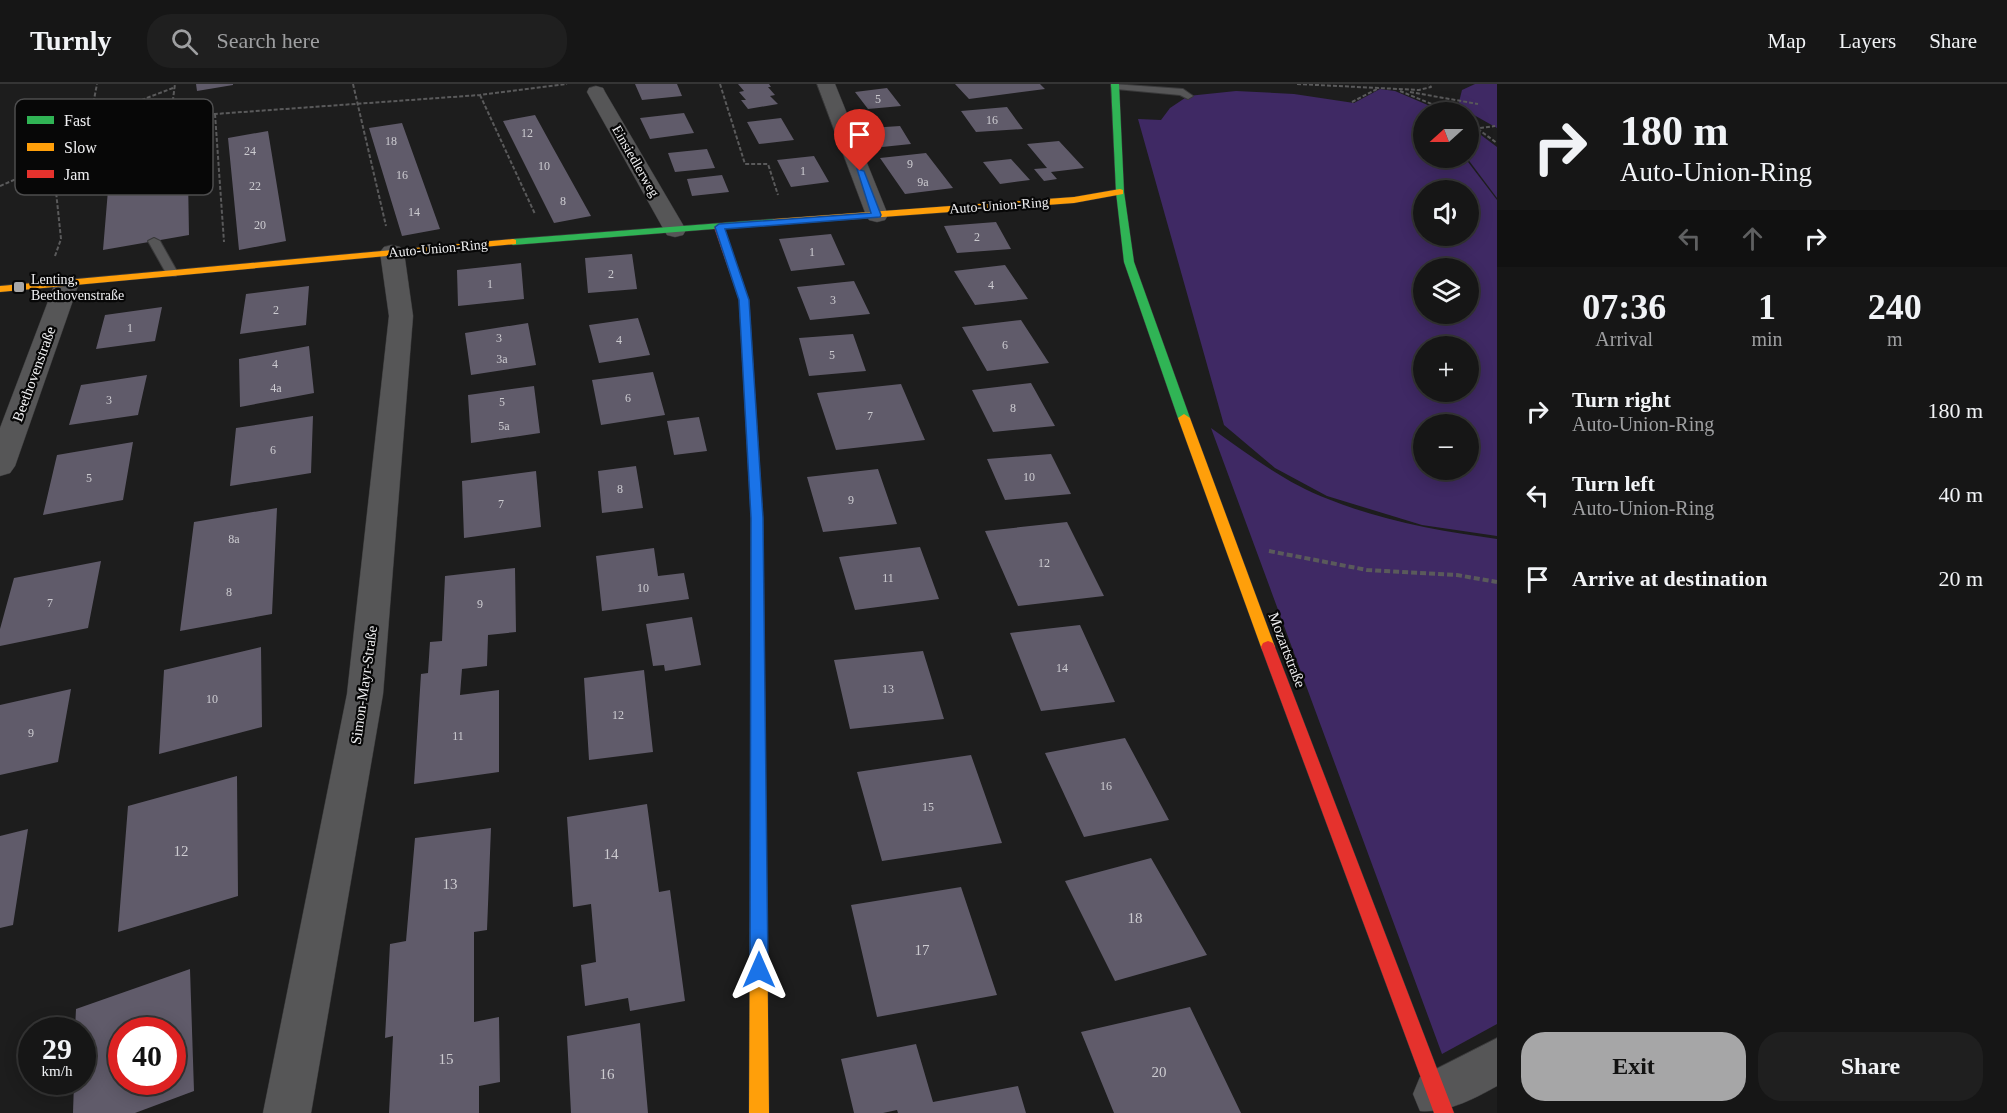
<!DOCTYPE html>
<html lang="en">
<head>
<meta charset="utf-8">
<style>
  body { margin:0; font-family:Georgia,serif; background:#1f1f1f; color:#f1f3f6; height:100vh; display:flex; flex-direction:column; font-size:22px; white-space:nowrap }
  * { box-sizing:border-box; margin:0 }
  p { font-size:20px; color:#9e9fa1 }
  .icon { flex:none; width:33px; height:33px; fill:none; stroke:currentColor; stroke-width:2; stroke-linecap:round; stroke-linejoin:round }
  .map { position:relative; flex:1; overflow:hidden }
  .sheet { display:flex; flex-direction:column; background:#161616; width:510px }
  .sheet>* { flex:none }
  .top-card { background:#161616; color:#f1f3f6; overflow:hidden }
  .needle { width:39px; rotate:249deg }
  .controls { position:absolute; left:1413px; top:18px; display:grid; gap:12px }
  .controls a { display:grid; place-items:center; width:66px; height:66px; border-radius:50%; background:#161616; box-shadow:0 3px 15px #0003,0 0 0 2px #353535; font-size:30px }
  .speed { position:absolute; left:18px; top:933px; display:flex; gap:12px; font-size:30px; font-weight:700; text-align:center }
  .speed>* { display:grid; place-content:center; width:78px; height:78px; border-radius:50%; background:#161616; box-shadow:0 3px 15px #0003,0 0 0 2px #353535; line-height:1 }
  .speed small { font-size:15px; font-weight:400 }
  .speed .limit { border:9px solid #d22; background:#fff; color:#111 }
  .pin { position:absolute; display:grid; place-items:center; width:51px; height:51px; color:#fff; margin:-62px -26px; border-radius:50% 50% 50% 0; rotate:-45deg; box-shadow:0 0 6px #0007 }
  .pin .icon { rotate:45deg }
  .me { position:absolute; width:66px; margin:-33px; rotate:0deg; stroke-linejoin:round; filter:drop-shadow(0 0 4px #0008) }
  .turn { display:flex; align-items:center; gap:21px; height:126px; padding:0 24px; font-size:27px }
  .turn .icon { width:78px; height:78px; stroke-width:2.5 }
  .turn b { display:block; font-size:42px; line-height:51px }
  .lanes { display:flex; align-items:center; height:57px; padding:0 24px; background:#0003; justify-content:center; gap:30px; direction:ltr }
  .lanes .off { opacity:.35 }
  .eta { display:flex; justify-content:space-evenly; align-items:center; height:102px; text-align:center }
  .eta b { font-size:36px; font-weight:800; line-height:42px }
  .action { display:flex; gap:12px; margin-top:auto; padding:12px 24px }
  .action a { flex:1; height:69px; border-radius:24px; background:#a6a6a7; color:#111; font-size:24px; font-weight:800; line-height:69px; text-align:center }
  .action a+a { background:#1f1f1f; color:#f1f3f6 }
  ul { padding:0; list-style:none }
  li { display:flex; align-items:center; gap:18px; height:84px; padding:0 24px }
  li div { flex:1 }
  li b { display:block; font-size:22px }
  li em { font-style:normal }
  header { display:flex; align-items:center; gap:36px; box-sizing:border-box; height:84px; padding:0 30px; background:#161616; border-bottom:2px solid #353535 }
  header strong { font-size:28px }
  nav { display:flex; gap:33px; margin-inline-start:auto; font-size:21px }
  .search { width:420px; height:54px; background:#1f1f1f; display:flex; align-items:center; gap:15px; box-sizing:border-box; padding:0 21px; border-radius:24px; color:#9e9fa1; font-size:22px }
  main { display:flex; flex:1; min-height:0 }
  .map>svg:first-child { display:block }
</style>
</head>
<body>
<header>
<strong>Turnly</strong>
<div class="search"><svg class="icon" aria-label="search" viewBox="0 0 24 24"><circle cx="10" cy="10" r="6"/><path d="M15 15l6 6"/></svg>Search here</div>
<nav><a>Map</a><a>Layers</a><a>Share</a></nav>
</header>
<main>
<div class="map">
<svg width="1497" height="1029" viewBox="0 0 1497 1029">
  <rect width="100%" height="100%" fill="#1d1d1d"/>
  <path fill="#3f2964" fill-rule="evenodd" d="M 1475,0 L 1497,0 L 1497,44 L 1458,22 L 1462,6 Z
    M 1380,5 L 1395,7 L 1444,28 L 1424,28 L 1424,74 L 1465,74 L 1497,116 L 1497,452 L 1422,441 L 1327,412 L 1275,384 L 1224,341 L 1138,35 L 1161,36 L 1170,24 L 1188,12 L 1236,7 L 1294,10 L 1354,19 ZM 1424,106 L 1468,106 L 1468,152 L 1424,152 ZM 1424,184 L 1468,184 L 1468,230 L 1424,230 ZM 1424,262 L 1468,262 L 1468,308 L 1424,308 ZM 1424,340 L 1468,340 L 1468,386 L 1424,386 Z
    M 1469,42 L 1497,63 L 1497,114 L 1467,74 L 1468,74 Z
    M 1211,344 C 1248,370 1285,399 1328,415 C 1382,437 1440,447 1497,455 L 1497,940 L 1442,970 Z"/>
  <path fill="#605b6a" fill-rule="evenodd" d="M 196,0 L 233,0 L 233,1 L 197,7 Z
    M 635,0 L 677,0 L 682,12 L 642,16 Z
    M 738,0 L 769,0 L 771,3 L 768,3 L 775,11 L 770,12 L 778,20 L 748,25 L 741,16 L 746,16 L 739,8 L 744,7 Z
    M 955,0 L 1040,0 L 1045,5 L 969,15 Z
    M 887,4 L 901,22 L 868,25 L 855,8 Z
    M 1007,23 L 1023,45 L 976,48 L 961,27 Z
    M 684,29 L 694,49 L 650,55 L 640,34 Z
    M 535,31 L 552,62 L 591,132 L 554,139 L 503,37 Z
    M 781,34 L 794,56 L 759,60 L 747,38 Z
    M 402,39 L 440,145 L 402,152 L 369,44 Z
    M 900,42 L 911,60 L 882,63 L 870,44 Z
    M 268,47 L 286,157 L 239,166 L 228,54 Z
    M 1059,57 L 1084,84 L 1051,88 L 1057,95 L 1044,97 L 1034,85 L 1047,84 L 1027,60 Z
    M 707,65 L 715,84 L 675,88 L 668,69 Z
    M 926,69 L 953,104 L 905,110 L 880,74 Z
    M 814,72 L 829,98 L 791,103 L 777,76 Z
    M 1011,75 L 1030,96 L 1000,100 L 983,78 Z
    M 722,91 L 729,108 L 692,112 L 687,95 Z
    M 188,93 L 189,151 L 103,166 L 108,106 Z
    M 996,138 L 1011,165 L 957,169 L 944,142 Z
    M 831,150 L 845,181 L 791,187 L 779,155 Z
    M 632,170 L 637,205 L 588,209 L 585,174 Z
    M 521,179 L 524,215 L 458,222 L 457,186 Z
    M 1005,181 L 1028,215 L 975,221 L 954,187 Z
    M 854,197 L 870,230 L 810,236 L 797,203 Z
    M 309,202 L 306,241 L 240,250 L 246,210 Z
    M 162,223 L 155,257 L 96,265 L 105,231 Z
    M 638,234 L 650,271 L 599,279 L 589,241 Z
    M 1021,236 L 1049,279 L 987,287 L 962,243 Z
    M 528,239 L 536,281 L 471,291 L 465,249 Z
    M 853,250 L 866,287 L 809,292 L 799,254 Z
    M 309,262 L 314,309 L 240,323 L 239,275 Z
    M 653,288 L 665,331 L 601,341 L 592,296 Z
    M 147,291 L 138,331 L 69,341 L 81,301 Z
    M 1031,299 L 1055,342 L 993,348 L 972,306 Z
    M 901,300 L 925,356 L 836,366 L 817,309 Z
    M 534,302 L 540,349 L 471,359 L 468,311 Z
    M 313,332 L 311,389 L 230,402 L 236,344 Z
    M 699,333 L 707,367 L 674,371 L 667,337 Z
    M 133,358 L 123,416 L 43,431 L 57,371 Z
    M 1051,370 L 1071,410 L 1005,416 L 987,375 Z
    M 636,382 L 643,424 L 602,429 L 598,387 Z
    M 878,385 L 897,440 L 823,448 L 807,393 Z
    M 536,387 L 541,443 L 464,454 L 462,397 Z
    M 277,424 L 272,530 L 180,547 L 194,438 Z
    M 1067,438 L 1104,512 L 1018,522 L 985,447 Z
    M 920,463 L 939,515 L 855,526 L 839,473 Z
    M 654,464 L 658,492 L 684,489 L 689,515 L 602,527 L 596,472 Z
    M 101,477 L 88,544 L 0,562 L 0,545 L 14,494 Z
    M 515,484 L 516,548 L 488,551 L 487,582 L 462,585 L 460,611 L 499,606 L 499,688 L 414,700 L 421,590 L 428,589 L 430,558 L 442,557 L 445,492 Z
    M 692,533 L 701,581 L 665,587 L 664,581 L 653,582 L 646,540 Z
    M 1080,541 L 1115,618 L 1041,627 L 1010,549 Z
    M 261,563 L 262,643 L 159,670 L 164,586 Z
    M 923,567 L 944,635 L 850,645 L 834,576 Z
    M 644,586 L 653,668 L 589,676 L 584,594 Z
    M 71,605 L 58,678 L 0,691 L 0,621 Z
    M 1125,654 L 1169,736 L 1084,753 L 1045,669 Z
    M 971,671 L 1002,759 L 882,777 L 857,688 Z
    M 237,692 L 238,812 L 118,848 L 128,722 Z
    M 647,720 L 659,808 L 670,806 L 685,917 L 630,927 L 628,914 L 585,922 L 581,881 L 596,878 L 591,820 L 573,823 L 567,733 Z
    M 491,744 L 487,846 L 474,848 L 474,938 L 499,933 L 500,998 L 479,1002 L 479,1029 L 389,1029 L 393,952 L 385,954 L 390,860 L 406,857 L 415,754 Z
    M 28,745 L 13,841 L 0,844 L 0,752 Z
    M 1151,774 L 1207,871 L 1115,897 L 1065,797 Z
    M 961,803 L 997,911 L 877,933 L 851,821 Z
    M 190,885 L 194,1007 L 135,1029 L 73,1029 L 74,998 L 82,998 L 82,946 L 75,946 L 76,925 ZM 122,946 L 172,946 L 172,998 L 122,998 Z
    M 1190,923 L 1241,1029 L 1114,1029 L 1081,948 Z
    M 640,939 L 648,1029 L 571,1029 L 567,952 Z
    M 916,960 L 933,1018 L 1018,1002 L 1026,1029 L 898,1029 L 897,1026 L 883,1029 L 854,1029 L 841,975 Z"/>
  <g fill="none" stroke-linecap="round" stroke-linejoin="round">
    <g stroke="#39393a" stroke-width="2">
      <path id="lane" d="M 1113,0 L 1183,5 L 1193,12 L 1188,15 L 1180,11 L 1116,5 L 1111,2 Z
        M 154,154 L 160,157 L 178,189 L 176,192 L 168,192 L 166,189 L 148,157 Z"/>
    </g>
    <g stroke="#39393a" stroke-width="1">
      <path id="street" d="M 817,0 L 835,0 L 888,131 L 885,136 L 877,138 L 869,136 L 866,131 Z
        M 596,2 L 603,4 L 605,8 L 686,146 L 683,151 L 675,153 L 667,151 L 664,146 L 587,8 L 589,4 Z
        M 392,161 L 400,163 L 404,168 L 413,232 L 383,610 L 311,1029 L 263,1029 L 347,610 L 389,232 L 380,168 L 384,163 Z
        M 67,192 L 76,194 L 79,199 L 15,382 L 10,389 L 0,392 L 0,344 L 55,199 L 58,194 Z
        M 1497,954 L 1497,1002 C 1474,1015 1447,1029 1420,1027 L 1413,1010 L 1420,993 Z"/>
    </g>
    <g stroke="#39393a" stroke-width="1">
      <path id="fast" d="M 1111,0 L 1119,0 L 1124,108 L 1134,178 L 1190,334 L 1184,338 L 1178,334 L 1124,178 L 1116,108 Z
        M 774,135 L 779,138 L 777,140 L 513,161 L 508,158 L 513,155 Z"/>
    </g>
    <g stroke="#39393a" stroke-width="1">
      <path id="slow" d="M 1120,105 L 1123,106 L 1123,110 L 1074,119 L 774,141 L 769,138 L 774,135 L 1074,113 Z
        M 513,155 L 516,156 L 516,160 L 0,208 L 0,202 Z
        M 1184,330 L 1190,334 L 1275,563 L 1273,567 L 1263,567 L 1261,563 L 1178,334 Z
        M 758,631 L 763,633 L 765,637 L 769,1029 L 749,1029 L 751,637 L 753,633 Z"/>
    </g>
    <g stroke="#39393a" stroke-width="1">
      <path id="jam" d="M 719,140 L 724,143 L 749,216 L 763,434 L 765,637 L 763,641 L 758,643 L 753,641 L 751,637 L 751,434 L 739,216 L 714,143 Z
        M 1268,557 L 1273,559 L 1275,563 L 1454,1029 L 1434,1029 L 1261,563 L 1263,559 Z"/>
    </g>
    <path stroke="#5a5a5b" stroke-width="2" stroke-dasharray="4 2" stroke-linecap="butt" d="M 353,0 L 386,142
      M 720,0 L 745,80 L 768,80 L 778,111
      M 1297,0 L 1419,6 L 1431,3 L 1429,0
      M 1400,7 L 1451,28
      M 1410,8 L 1478,20
      M 480,11 L 535,130
      M 1352,18 L 1379,4
      M 172,23 L 175,0
      M 215,30 L 224,158
      M 102,31 L 173,4
      M 90,36 L 97,0
      M 1468,38 L 1497,59
      M 1480,44 L 1495,42
      M 0,102 L 53,79
      M 55,172 L 61,155 L 53,79 L 60,54 L 90,36 L 130,29 L 172,23 L 185,30 L 215,30 L 480,11 L 567,0"/>
    <path stroke="#5a5a5b" stroke-width="4" stroke-dasharray="6 3" stroke-linecap="butt" d="M 1269,467 L 1367,486 L 1457,491 L 1497,498"/>
    <use href="#lane" fill="#565657" fill-rule="evenodd"/>
    <use href="#street" fill="#565657" fill-rule="evenodd"/>
    <use href="#fast" fill="#30b455" fill-rule="evenodd"/>
    <use href="#slow" fill="#ff9f0a" fill-rule="evenodd"/>
    <use href="#jam" fill="#e5322d" fill-rule="evenodd"/>
  </g>
  <path fill="#1a73e8" stroke="#114b97" stroke-width="1.5" d="M 857,85 L 864,87 L 881,131 L 880,133 L 725,145 L 749,216 L 763,434 L 768,886 L 765,893 L 759,895 L 752,893 L 750,886 L 751,434 L 739,216 L 715,143 L 719,140 L 871,129 Z"/>
  <rect fill="#a6a6a7" stroke="#070707" stroke-width="2" x="13" y="197" width="12" height="12" rx="3"/>
  <g text-anchor="middle" stroke-width="4.5" stroke-linejoin="round" paint-order="stroke">
    <g font-size="12" fill="#cccbd0">
      <text x="878" y="19">5</text>
      <text x="992" y="40">16</text>
      <text x="527" y="53">12</text>
      <text x="391" y="61">18</text>
      <text x="250" y="71">24</text>
      <text x="910" y="84">9</text>
      <text x="544" y="86">10</text>
      <text x="803" y="91">1</text>
      <text x="402" y="95">16</text>
      <text x="923" y="102">9a</text>
      <text x="255" y="106">22</text>
      <text x="563" y="121">8</text>
      <text x="414" y="132">14</text>
      <text x="260" y="145">20</text>
      <text x="977" y="157">2</text>
      <text x="812" y="172">1</text>
      <text x="611" y="194">2</text>
      <text x="490" y="204">1</text>
      <text x="991" y="205">4</text>
      <text x="833" y="220">3</text>
      <text x="276" y="230">2</text>
      <text x="130" y="248">1</text>
      <text x="499" y="258">3</text>
      <text x="619" y="260">4</text>
      <text x="1005" y="265">6</text>
      <text x="832" y="275">5</text>
      <text x="502" y="279">3a</text>
      <text x="275" y="284">4</text>
      <text x="276" y="308">4a</text>
      <text x="628" y="318">6</text>
      <text x="109" y="320">3</text>
      <text x="502" y="322">5</text>
      <text x="1013" y="328">8</text>
      <text x="870" y="336">7</text>
      <text x="504" y="346">5a</text>
      <text x="273" y="370">6</text>
      <text x="1029" y="397">10</text>
      <text x="89" y="398">5</text>
      <text x="620" y="409">8</text>
      <text x="851" y="420">9</text>
      <text x="501" y="424">7</text>
      <text x="234" y="459">8a</text>
      <text x="1044" y="483">12</text>
      <text x="888" y="498">11</text>
      <text x="643" y="508">10</text>
      <text x="229" y="512">8</text>
      <text x="50" y="523">7</text>
      <text x="480" y="524">9</text>
      <text x="1062" y="588">14</text>
      <text x="888" y="609">13</text>
      <text x="212" y="619">10</text>
      <text x="618" y="635">12</text>
      <text x="31" y="653">9</text>
      <text x="458" y="656">11</text>
      <text x="1106" y="706">16</text>
      <text x="928" y="727">15</text>
    </g>
    <g font-size="14" fill="#f0f0f2" stroke="#070707">
      <text transform="translate(636 77) rotate(60)" y="5">Einsiedlerweg</text>
      <text transform="translate(999 121) rotate(-4)" y="5">Auto-Union-Ring</text>
      <text transform="translate(438 164) rotate(-5)" y="5">Auto-Union-Ring</text>
    </g>
    <g font-size="14" fill="#f0f0f2" stroke="#070707" text-anchor="start">
      <text x="31" y="200">Lenting,<tspan x="31" dy="16">Beethovenstraße</tspan></text>
    </g>
    <g font-size="15" fill="#f0f0f2" stroke="#070707">
      <text transform="translate(34 290) rotate(-70)" y="5">Beethovenstraße</text>
      <text transform="translate(1287 566) rotate(69)" y="5">Mozartstraße</text>
      <text transform="translate(364 601) rotate(-82)" y="5">Simon-Mayr-Straße</text>
    </g>
    <g font-size="15" fill="#cccbd0">
      <text x="181" y="772">12</text>
      <text x="611" y="775">14</text>
      <text x="450" y="805">13</text>
      <text x="1135" y="839">18</text>
      <text x="922" y="871">17</text>
      <text x="446" y="980">15</text>
      <text x="1159" y="993">20</text>
      <text x="607" y="995">16</text>
    </g>
  </g>
  <rect x="15" y="15" width="198" height="96" rx="9" fill="#070707" stroke="#4d4d4e" stroke-width="1.5"/>
  <rect x="27" y="32" width="27" height="8" fill="#30b455"/>
  <rect x="27" y="59" width="27" height="8" fill="#ff9f0a"/>
  <rect x="27" y="86" width="27" height="8" fill="#e5322d"/>
  <g font-size="16" fill="#f0f0f2">
    <text x="64" y="42">Fast</text>
    <text x="64" y="69">Slow</text>
    <text x="64" y="96">Jam</text>
  </g>
</svg>
<div class="controls">
<a><svg class="needle" viewBox="-14 -14 28 28"><path d="M0-13l5 13h-10z" fill="#e53935"/><path d="M0 13l5-13h-10z" fill="#9e9fa1"/></svg></a>
<a><svg class="icon" aria-label="sound" viewBox="0 0 24 24"><path d="M4 9h4l5-4v14l-5-4H4zM17 9q2 3 0 6"/></svg></a>
<a><svg class="icon" aria-label="layers" viewBox="0 0 24 24"><path d="M12 4l9 5-9 5-9-5zM3 14l9 5 9-5"/></svg></a>
<a>+</a>
<a>−</a>
</div>
<div class="speed"><div>29<small>km/h</small></div><div class="limit">40</div></div>
<div class="pin" style="left:860px;top:87px;background:#d93025"><svg class="icon" aria-label="arrive" viewBox="0 0 24 24"><path d="M6 21V4h12l-3 4 3 4H6"/></svg></div>
<svg class="me" style="left:759px;top:886px" viewBox="-20 -20 40 40"><path d="M0-17L14 15 0 8-14 15z" fill="#1a73e8" stroke="#fff" stroke-width="4"/></svg>
</div>
<section class="sheet">
<div class="top-card">
<div class="turn"><svg class="icon" aria-label="right" viewBox="0 0 24 24"><path d="M7 20v-9h11M14 6l5 5-5 5"/></svg><div><b>180 m</b>Auto-Union-Ring</div></div>
<div class="lanes"><svg class="icon off" aria-label="left" viewBox="0 0 24 24"><path d="M17 20v-9H6M10 6l-5 5 5 5"/></svg><svg class="icon off" aria-label="ahead" viewBox="0 0 24 24"><path d="M12 20V5M6 11l6-6 6 6"/></svg><svg class="icon" aria-label="right" viewBox="0 0 24 24"><path d="M7 20v-9h11M14 6l5 5-5 5"/></svg></div>
</div>
<div class="eta">
<div><b>07:36</b><p>Arrival</p></div>
<div><b>1</b><p>min</p></div>
<div><b>240</b><p>m</p></div>
</div>
<ul>
<li><svg class="icon" aria-label="right" viewBox="0 0 24 24"><path d="M7 20v-9h11M14 6l5 5-5 5"/></svg><div><b>Turn right</b><p>Auto-Union-Ring</p></div><em>180 m</em></li>
<li><svg class="icon" aria-label="left" viewBox="0 0 24 24"><path d="M17 20v-9H6M10 6l-5 5 5 5"/></svg><div><b>Turn left</b><p>Auto-Union-Ring</p></div><em>40 m</em></li>
<li><svg class="icon" aria-label="arrive" viewBox="0 0 24 24"><path d="M6 21V4h12l-3 4 3 4H6"/></svg><div><b>Arrive at destination</b></div><em>20 m</em></li>
</ul>
<div class="action"><a>Exit</a><a>Share</a></div>
</section>
</main>
</body>
</html>
